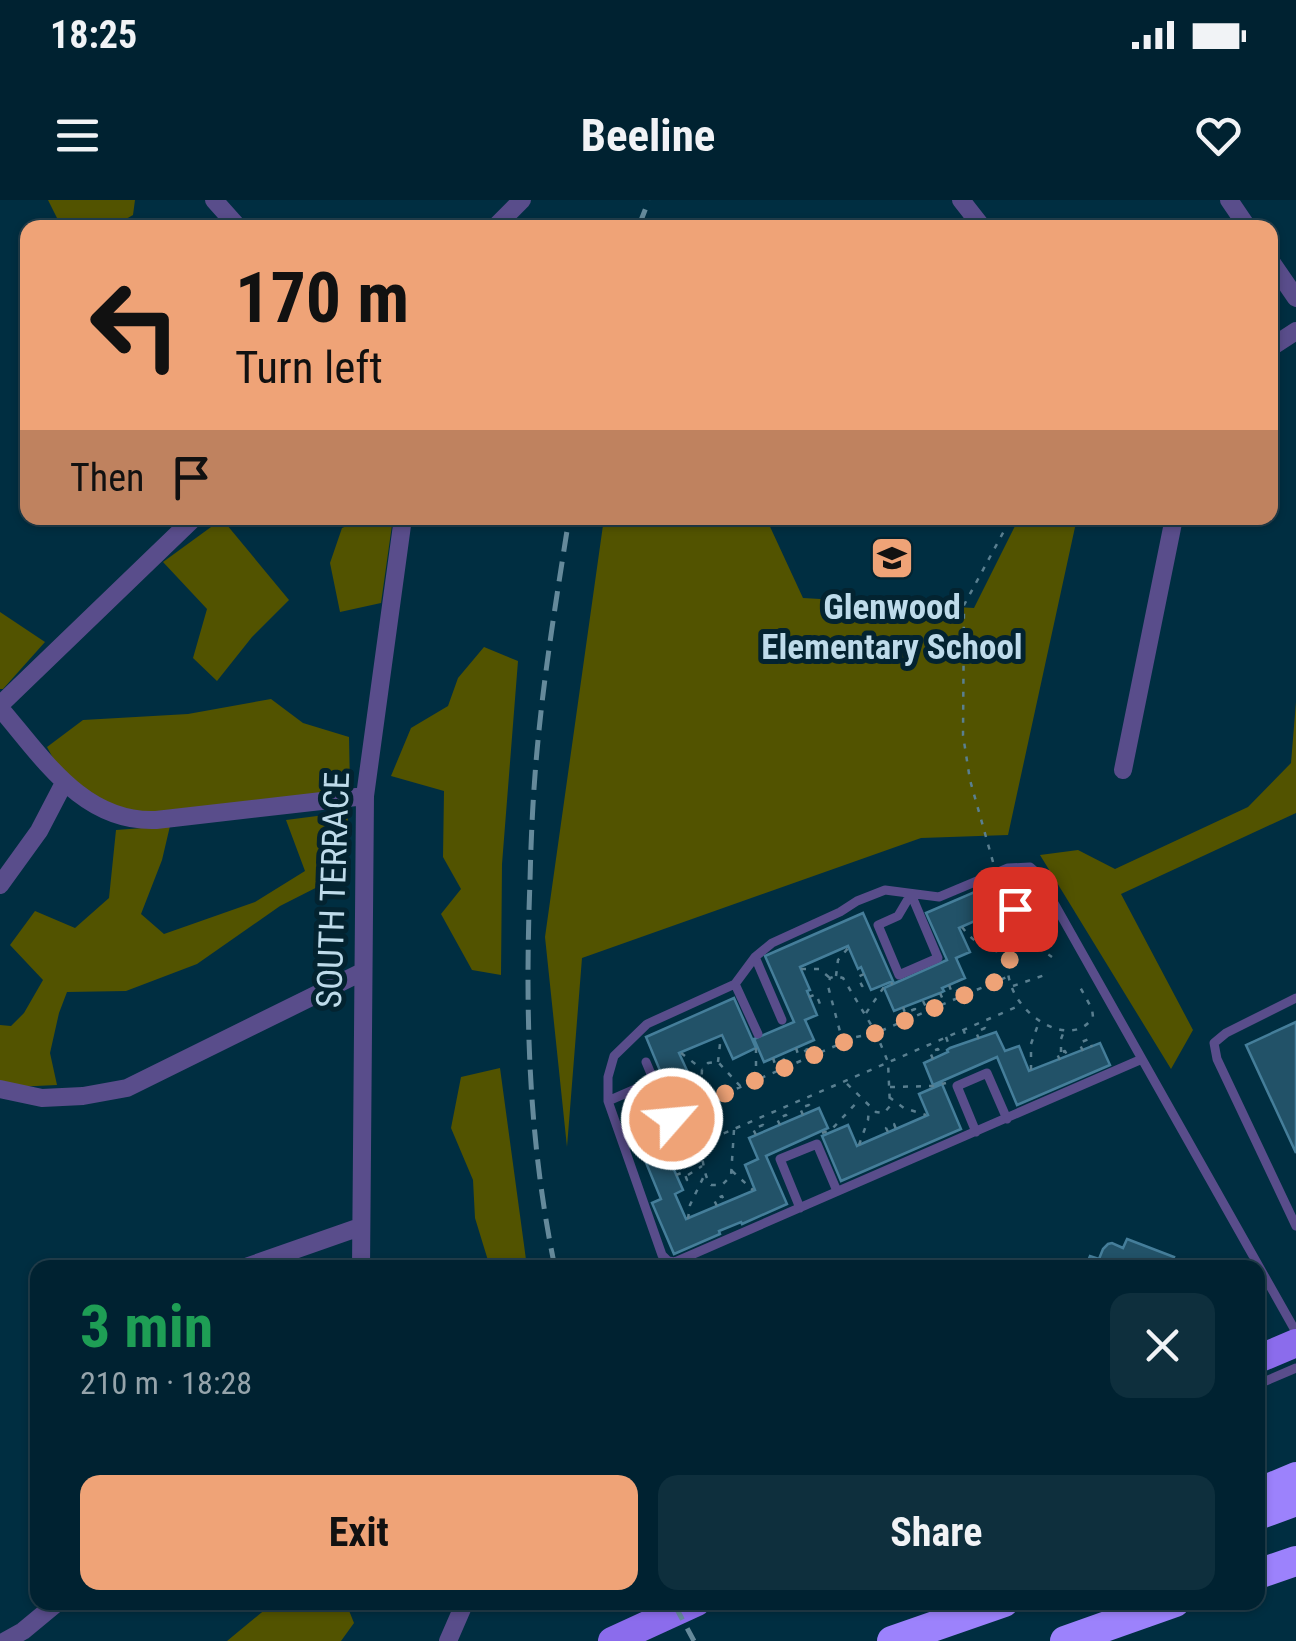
<!DOCTYPE html>
<html lang="en">
<head>
<meta charset="utf-8">
<style>
  body { margin:0; font-family:"Roboto Condensed",sans-serif; background:#0e2f3d; color:#f1f3f6; height:100vh; display:flex; flex-direction:column; font-size:38px; white-space:nowrap }
  * { box-sizing:border-box; margin:0 }
  p { font-size:32px; color:#95a4ab }
  .icon { flex:none; width:55px; height:55px; fill:none; stroke:currentColor; stroke-width:2; stroke-linecap:round; stroke-linejoin:round }
  .map { position:relative; flex:1; overflow:hidden }
  .side { position:absolute; left:30px; top:1060px; width:1235px; height:350px; display:flex; flex-direction:column; background:#002231; border-radius:20px; box-shadow:0 2px 8px #0004,0 0 0 2px #223f4d }
  .side>* { flex:none }
  .guide { position:absolute; left:20px; top:20px; width:1258px; height:305px; border-radius:20px; box-shadow:0 2px 8px #0004,0 0 0 2px #223f4d; background:#efa377; color:#111; overflow:hidden }
  .pin { position:absolute; display:grid; place-items:center; width:85px; height:85px; color:#fff; margin:-42px; border-radius:20px; box-shadow:0 5px 15px #0006 }
  .me { position:absolute; width:110px; margin:-55px; rotate:63deg; stroke-linejoin:round; filter:drop-shadow(0 0 8px #0008) }
  .turn { display:flex; align-items:center; gap:35px; height:210px; padding:0 50px; font-size:45px }
  .turn .icon { width:130px; height:130px; stroke-width:2.5 }
  .turn b { display:block; font-size:70px; line-height:85px }
  .then { display:flex; align-items:center; height:95px; padding:0 50px; background:#0003; gap:20px; font-size:38px }
  .round { display:grid; place-items:center; flex:none; width:105px; height:105px; border-radius:20px; background:#0e2f3d }
  .overview { display:flex; align-items:center; justify-content:space-between; height:170px; padding:0 50px }
  h1 { font-size:60px; font-weight:700; line-height:75px; color:#1e9e55 }
  .primary-button { display:flex; gap:20px; margin-top:auto; padding:20px 50px }
  .primary-button a { flex:1; height:115px; border-radius:20px; background:#efa377; color:#111; font-size:40px; font-weight:700; line-height:115px; text-align:center }
  .primary-button a+a { background:#0e2f3d; color:#f1f3f6 }
  .status { display:flex; justify-content:space-between; align-items:center; height:70px; padding:0 50px; background:#002231; direction:ltr }
  .status svg { height:28px; fill:currentColor }
  header { display:flex; justify-content:space-between; align-items:center; height:130px; padding:0 50px; background:#002231; font-size:45px; font-weight:700 }
  .map>svg:first-child { display:block }
</style>
</head>
<body>
<div class="status"><b>18:25</b><svg viewBox="0 0 49 12"><path d="M0 12V9h3v3zM5 12V6h3v6zM10 12V3h3v9zM15 12V0h3v12zM26 1h20v11H26zM47 4h2v5h-2z"/></svg></div>
<header><svg class="icon" aria-label="menu" viewBox="0 0 24 24"><path d="M4 6h16M4 12h16M4 18h16"/></svg>Beeline<svg class="icon" aria-label="heart" viewBox="0 0 24 24"><path d="M12 20l-8-8c-3-5 5-10 8-4 3-6 11-1 8 4z"/></svg></header>
<div class="map">
<svg width="1296" height="1441" viewBox="0 0 1296 1441">
  <rect width="100%" height="100%" fill="#002e41"/>
  <path fill="#525300" d="M 48,0 L 135,0 L 133,15 L 112,27 L 59,22 Z
    M 365,318 L 393,318 L 381,403 L 340,412 L 330,363 L 342,328 Z
    M 604,318 L 766,318 L 803,398 L 974,408 L 1019,318 L 1077,318 L 1008,635 L 921,638 L 582,758 L 567,947 L 545,737 Z
    M 222,319 L 289,400 L 252,437 L 217,481 L 193,458 L 207,409 L 163,362 Z
    M 0,412 L 45,442 L 3,489 L 0,489 Z
    M 484,447 L 518,461 L 502,664 L 501,775 L 472,770 L 441,714 L 461,689 L 443,657 L 444,591 L 391,576 L 411,528 L 448,506 L 458,478 Z
    M 271,499 L 303,523 L 349,537 L 350,588 L 304,598 L 141,617 L 99,601 L 59,569 L 47,547 L 83,520 L 188,514 Z
    M 1296,502 L 1296,613 L 1121,694 L 1193,830 L 1171,869 L 1040,655 L 1078,650 L 1115,669 L 1248,607 L 1291,563 Z
    M 348,612 L 347,672 L 280,706 L 197,764 L 126,791 L 67,792 L 59,813 L 50,853 L 57,885 L 14,887 L 0,881 L 0,825 L 11,826 L 24,813 L 43,780 L 10,745 L 35,711 L 75,728 L 109,698 L 116,630 L 170,626 L 162,660 L 141,714 L 164,734 L 255,702 L 305,671 L 286,620 Z
    M 500,868 L 527,1067 L 490,1067 L 475,1018 L 473,980 L 451,928 L 461,877 Z
    M 273,1403 L 346,1403 L 354,1423 L 341,1441 L 227,1441 Z"/>
  <path fill="#225268" stroke="#457e9a" stroke-width="2.5" d="M 1021,672 L 1030,694 L 983,715 L 984,717 L 959,728 L 970,752 L 956,758 L 965,778 L 942,788 L 944,791 L 940,793 L 894,811 L 884,788 L 947,760 L 926,713 Z
    M 863,713 L 893,781 L 871,790 L 861,767 L 858,769 L 848,746 L 800,767 L 810,790 L 807,791 L 817,815 L 805,820 L 814,840 L 764,862 L 754,839 L 794,822 L 765,756 Z
    M 734,798 L 756,848 L 733,859 L 722,835 L 679,853 L 690,877 L 675,883 L 685,907 L 662,917 L 673,941 L 663,945 L 683,990 L 675,994 L 686,1019 L 755,990 L 745,965 L 758,959 L 749,938 L 819,908 L 828,928 L 766,956 L 787,1004 L 742,1024 L 741,1022 L 719,1031 L 720,1034 L 674,1054 L 652,1003 L 661,999 L 642,953 L 649,950 L 628,901 L 666,885 L 646,837 Z
    M 1296,822 L 1296,953 L 1246,845 Z
    M 996,832 L 1005,851 L 1019,846 L 1029,871 L 1100,843 L 1110,865 L 1017,905 L 997,857 L 933,885 L 924,863 L 948,852 L 947,850 L 950,848 Z
    M 942,884 L 961,929 L 841,981 L 822,936 L 848,925 L 857,946 L 859,945 L 928,915 L 919,894 Z
    M 1127,1039 L 1174,1057 L 1170,1066 L 1173,1068 L 1085,1068 L 1090,1056 L 1099,1059 L 1103,1049 L 1108,1044 L 1112,1043 L 1123,1048 Z"/>
  <g fill="none" stroke-linecap="round" stroke-linejoin="round">
    <path stroke="#597f90" stroke-width="2.5" stroke-dasharray="5 8" stroke-linecap="butt" d="M 993,662 L 970,580 L 963,535 L 964,405 L 1011,318
      M 1012,702 L 1015,709 L 1024,705 L 1021,698
      M 1020,707 L 1028,722
      M 989,712 L 992,719 L 1001,715 L 998,708
      M 1045,712 C 950,771 1063,866 1093,817 L 1092,809 L 1080,787
      M 997,716 L 1000,722 L 1052,757
      M 962,727 C 975,744 988,751 1008,753
      M 801,769 L 819,769 L 830,778
      M 864,774 L 858,777 L 862,786 L 868,783
      M 836,776 L 838,760 L 849,747
      M 949,785 L 952,793 L 961,789 L 958,781
      M 1013,786 L 1045,775
      M 940,793 L 944,802
      M 809,797 L 816,794 L 820,804 L 813,807
      M 923,801 L 927,809
      M 903,807 L 905,813 L 915,809 L 912,803
      M 866,813 L 884,787 L 893,783
      M 963,829 L 968,841
      M 946,837 L 950,848
      M 979,839 L 976,832 L 985,828 L 988,835
      M 843,843 L 828,786 L 830,778 L 836,776 L 843,778 L 876,833 L 888,862 L 890,906 L 884,913 L 876,912 L 845,882
      M 796,848 L 798,854 L 807,850 L 805,844
      M 1083,851 L 1079,843 L 1089,839 L 1092,847
      M 1061,852 L 1061,839 L 1064,831
      M 681,853 L 702,869
      M 773,858 L 775,864 L 784,860 L 781,855
      M 933,859 L 930,852 L 938,849 L 941,855
      M 1060,860 L 1057,854 L 1065,851 L 1068,857
      M 718,862 L 721,835
      M 1031,870 L 1031,844 L 1039,822
      M 756,879 L 756,847
      M 890,887 L 933,886 L 946,883
      M 889,897 L 904,908 L 926,915
      M 701,904 L 856,837 L 876,833 L 1009,776
      M 803,915 L 800,908 L 809,905 L 812,911
      M 663,916 L 672,919 L 700,913
      M 780,925 L 777,919 L 786,915 L 789,921
      M 734,930 L 731,976 L 722,985 L 711,985 C 696,968 701,894 702,869 L 708,863 L 718,862 L 741,887
      M 888,932 L 886,928 L 894,924 L 896,929
      M 822,933 L 831,930 L 860,899
      M 756,935 L 753,929 L 763,925 L 765,931
      M 859,945 L 868,920 L 869,908
      M 666,951 L 673,948 L 677,958 L 670,961
      M 676,954 L 1021,805
      M 732,971 L 753,990
      M 676,975 L 684,972 L 687,980 L 680,984
      M 688,975 L 702,966
      M 717,1006 L 714,1000 L 722,996 L 725,1002
      M 688,1019 L 690,1005 L 703,978"/>
    <path stroke="#594d8b" stroke-width="9" d="M 911,694 L 938,758 L 899,775 L 878,725 L 898,716 Z
      M 755,757 L 782,820
      M 735,784 L 758,834
      M 1296,798 L 1226,833 L 1214,843 L 1217,859 L 1296,1026
      M 1142,859 L 675,1062 L 668,1061 L 662,1055 L 608,901 L 608,877 L 614,856 L 647,824 L 735,784 L 755,757 L 772,743 L 840,712 L 857,701 L 885,690 L 939,697 L 1008,668 L 1030,667 L 1037,673 L 1296,1132
      M 608,901 L 654,881 L 646,862
      M 976,932 L 957,886 L 987,873 L 1007,919
      M 800,1008 L 780,959 L 817,944 L 837,991
      M 1258,1176 L 1261,1183 L 1296,1168"/>
    <path stroke="#594d8b" stroke-width="18" d="M 214,0 L 239,28
      M 961,0 L 983,28
      M 1229,0 L 1248,28
      M 494,28 L 522,0
      M 1270,60 L 1296,98
      M 1270,148 L 1296,131
      M 0,505 L 194,318
      M 0,508 C 43,558 83,623 156,620 L 365,596
      M 1123,570 L 1174,318
      M 0,685 L 39,631 L 64,583
      M 0,889 L 42,898 L 83,896 L 127,888 L 362,772
      M 243,1068 L 360,1027
      M 361,1068 L 365,596 L 403,318
      M 5,1441 L 23,1431 L 58,1402
      M 448,1441 L 465,1402"/>
    <path stroke="#8b6cec" stroke-width="28" d="M 1258,1159 L 1296,1143
      M 612,1441 L 697,1402"/>
    <path stroke="#9c82fc" stroke-width="30" d="M 1258,1293 L 1296,1277
      M 1258,1315 L 1296,1301
      M 1258,1374 L 1296,1361
      M 892,1441 L 1004,1402
      M 1065,1441 L 1175,1402"/>
    <path stroke="#658a9b" stroke-width="5" stroke-dasharray="20 10" stroke-linecap="butt" d="M 638,28 L 649,0
      M 555,1068 C 528,938 525,812 530,681 C 531,638 533,594 537,551 C 544,473 557,395 569,318
      M 673,1402 L 694,1441"/>
  </g>
  <g fill="none" stroke-linecap="round" stroke-linejoin="round">
    <path stroke="#efa377" stroke-width="18" stroke-dasharray="0 32.4" d="M 672,919 L 701,913 L 701,904 L 856,837 L 876,833 L 1009,776 C 1008,754 1014,739 1029,723 L 1020,707 L 1015,709"/>
  </g>
  <defs>
    <g id="school-square" transform="scale(2.25)"><rect x="-9" y="-9" width="18" height="18" rx="4" fill="#efa377" stroke="#032330"/><path d="M0-5L7-2L0 1L-7-2ZM-4 1L0 2.5L4 1V4Q0 6-4 4Z" fill="#111"/></g>
  </defs>
  <g fill-rule="evenodd">
    <use href="#school-square" x="892" y="358"/>
  </g>
  <g text-anchor="middle" stroke-width="10" stroke-linejoin="round" paint-order="stroke">
    <g font-size="35" font-weight="bold" fill="#bedbea" stroke="#032330">
      <text x="892" y="419">Glenwood<tspan x="892" dy="40">Elementary School</tspan></text>
    </g>
    <g font-size="35" fill="#bedbea" stroke="#032330">
      <text transform="translate(333 690) rotate(-88)" y="12">SOUTH TERRACE</text>
    </g>
  </g>
</svg>
<div class="pin" style="left:1015px;top:709px;background:#d93025"><svg class="icon" aria-label="arrive" viewBox="0 0 24 24"><path d="M6 21V4h12l-3 4 3 4H6"/></svg></div>
<svg class="me" style="left:672px;top:919px" viewBox="-20 -20 40 40"><circle r="17" fill="#efa377" stroke="#fff" stroke-width="3"/><path d="M0-11L8 9 0 5-8 9z" fill="#fff"/></svg>
<div class="guide">
<div class="turn"><svg class="icon" aria-label="left" viewBox="0 0 24 24"><path d="M17 20v-9H6M10 6l-5 5 5 5"/></svg><div><b>170 m</b>Turn left</div></div>
<div class="then">Then<svg class="icon" aria-label="arrive" viewBox="0 0 24 24"><path d="M6 21V4h12l-3 4 3 4H6"/></svg></div>
</div>
<section class="side">
<div class="overview"><div><h1>3 min</h1><p>210 m · 18:28</p></div><a class="round"><svg class="icon" aria-label="close" viewBox="0 0 24 24"><path d="M6 6l12 12M18 6L6 18"/></svg></a></div>
<div class="primary-button"><a>Exit</a><a>Share</a></div>
</section>
</div>
</body>
</html>
